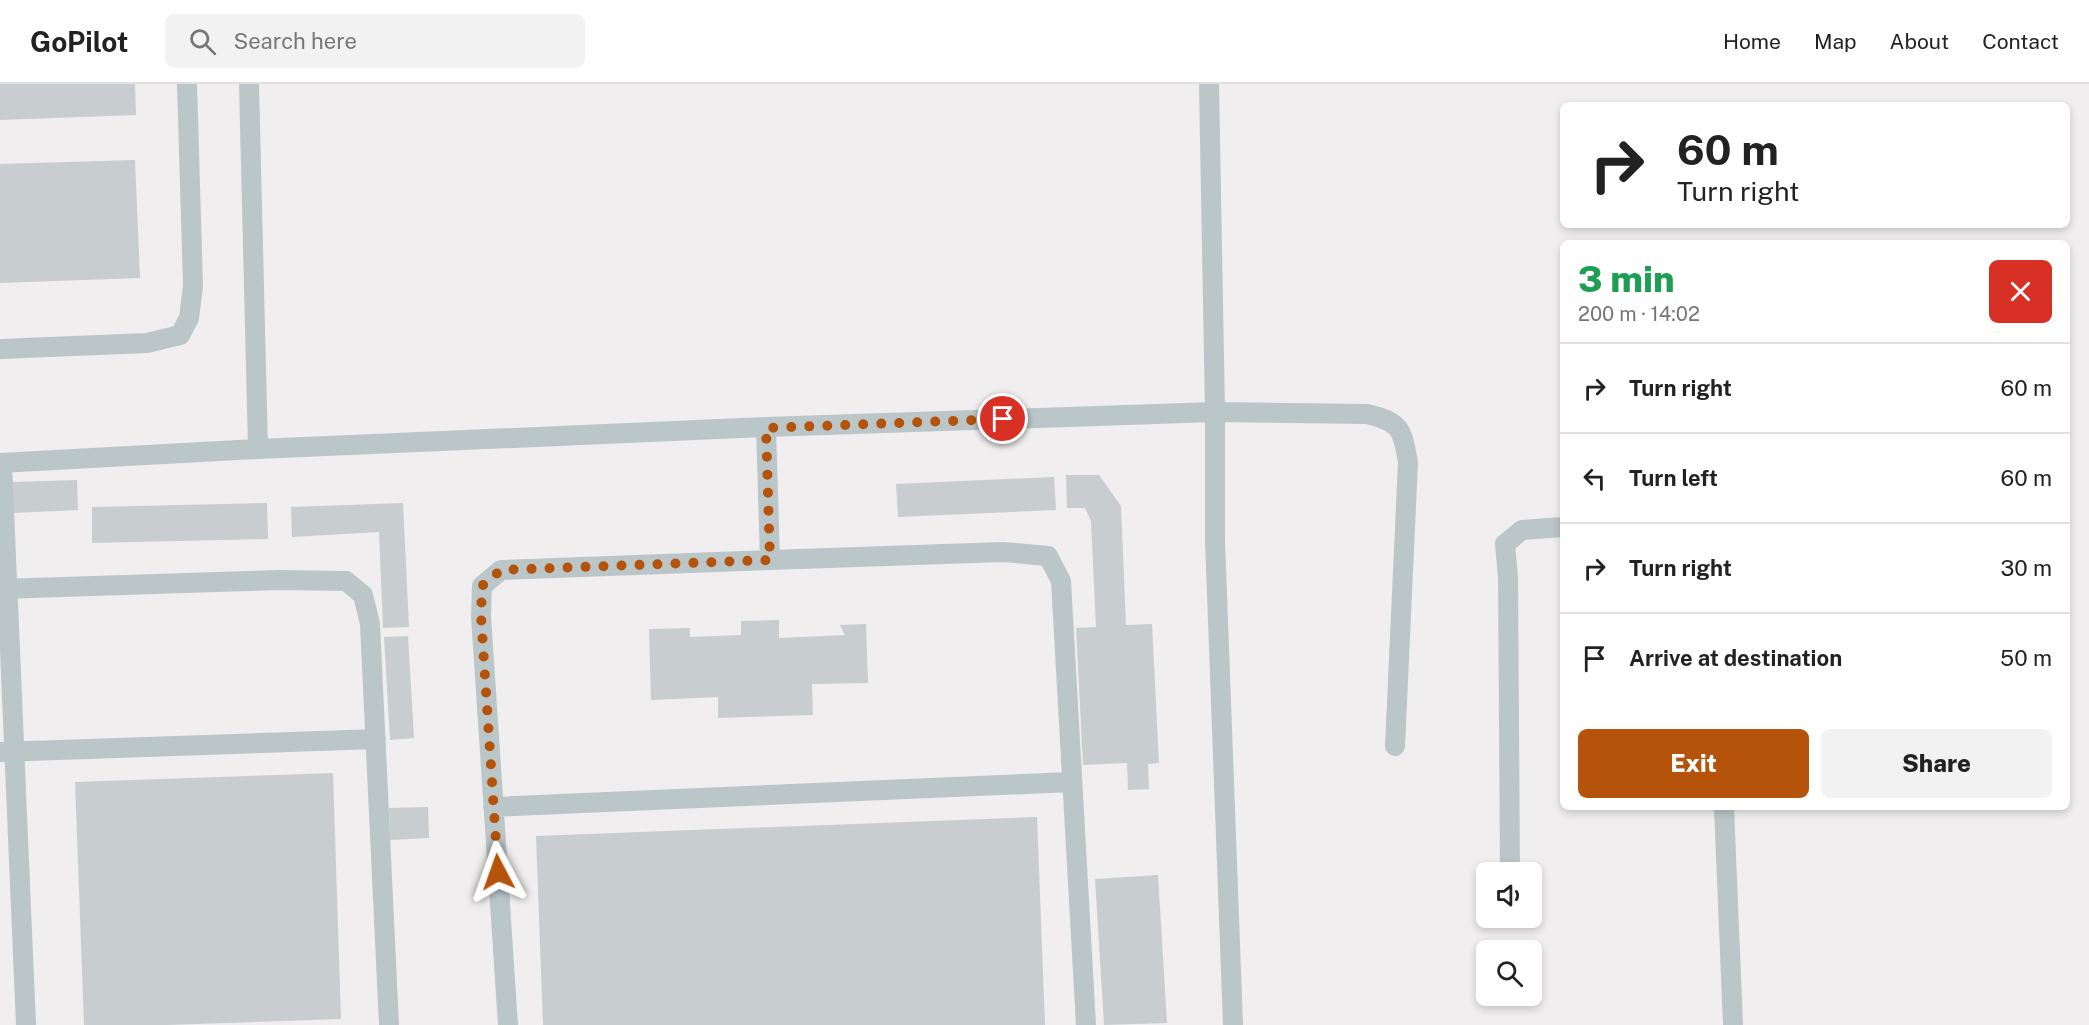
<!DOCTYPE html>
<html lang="en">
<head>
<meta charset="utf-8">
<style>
  body { margin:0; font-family:"Public Sans",sans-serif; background:#f2f2f2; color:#222; height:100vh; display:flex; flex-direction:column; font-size:22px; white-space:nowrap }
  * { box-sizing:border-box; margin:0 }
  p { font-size:20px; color:#767676 }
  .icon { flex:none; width:33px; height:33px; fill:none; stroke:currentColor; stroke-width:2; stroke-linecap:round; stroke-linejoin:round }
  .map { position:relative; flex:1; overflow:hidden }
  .drawer { position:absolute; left:1560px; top:156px; width:510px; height:570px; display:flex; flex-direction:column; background:#fff; border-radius:9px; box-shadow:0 3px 9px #0003 }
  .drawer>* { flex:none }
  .banner { position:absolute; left:1560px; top:18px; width:510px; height:126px; border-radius:9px; box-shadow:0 3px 9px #0003; background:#fff; color:#222; overflow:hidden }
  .fabs { position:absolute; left:1476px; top:778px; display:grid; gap:12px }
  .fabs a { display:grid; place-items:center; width:66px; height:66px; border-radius:9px; background:#fff; box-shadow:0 3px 9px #0003; font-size:30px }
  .pin { position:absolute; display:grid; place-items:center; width:51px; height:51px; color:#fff; margin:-26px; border:3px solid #fff; border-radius:50%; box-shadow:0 2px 6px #0007 }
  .me { position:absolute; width:66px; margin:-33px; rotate:356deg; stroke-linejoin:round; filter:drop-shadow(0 0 4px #0008) }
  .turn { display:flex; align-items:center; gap:21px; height:126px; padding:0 18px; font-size:27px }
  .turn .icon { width:78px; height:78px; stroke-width:2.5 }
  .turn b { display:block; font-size:42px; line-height:51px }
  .round { display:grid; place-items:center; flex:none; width:63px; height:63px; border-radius:9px; background:#f2f2f2 }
  .headline { display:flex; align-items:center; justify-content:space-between; height:102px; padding:0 18px }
  h1 { font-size:36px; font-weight:800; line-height:45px; color:#1e9e55 }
  .action { display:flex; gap:12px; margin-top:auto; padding:12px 18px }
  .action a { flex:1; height:69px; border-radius:9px; background:#b45309; color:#fff; font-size:24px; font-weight:800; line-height:69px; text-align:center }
  .action a+a { background:#f2f2f2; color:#222 }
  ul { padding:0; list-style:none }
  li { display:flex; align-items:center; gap:18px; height:90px; padding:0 18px; border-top:2px solid #e0e0e0 }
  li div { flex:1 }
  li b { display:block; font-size:22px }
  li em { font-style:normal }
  header { display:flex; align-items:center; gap:36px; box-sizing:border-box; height:84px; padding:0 30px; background:#fff; border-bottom:2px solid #e0e0e0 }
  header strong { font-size:28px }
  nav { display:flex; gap:33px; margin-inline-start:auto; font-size:21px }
  .search { width:420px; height:54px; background:#f2f2f2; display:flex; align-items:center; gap:15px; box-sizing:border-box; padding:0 21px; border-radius:9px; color:#767676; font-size:22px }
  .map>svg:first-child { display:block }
</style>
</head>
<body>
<header>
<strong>GoPilot</strong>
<div class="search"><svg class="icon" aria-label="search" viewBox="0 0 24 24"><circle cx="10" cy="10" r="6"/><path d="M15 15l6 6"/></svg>Search here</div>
<nav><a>Home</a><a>Map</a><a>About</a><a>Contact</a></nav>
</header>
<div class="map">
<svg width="2089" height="941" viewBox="0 0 2089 941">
  <rect width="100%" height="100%" fill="#f0eeef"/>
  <path fill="#c8cdcf" d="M 0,0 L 135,0 L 136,31 L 0,36 Z
    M 135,76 L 140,194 L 0,199 L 0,80 Z
    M 1066,391 L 1099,391 L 1121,422 L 1126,541 L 1152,540 L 1159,679 L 1148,680 L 1149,705 L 1128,706 L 1127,679 L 1083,681 L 1076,544 L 1096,543 L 1091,437 L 1085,424 L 1067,424 Z
    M 1054,393 L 1056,426 L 898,433 L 896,400 Z
    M 77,396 L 78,426 L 13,429 L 12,398 Z
    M 267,419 L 268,455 L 92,459 L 92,423 Z
    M 403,419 L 409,543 L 383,544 L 379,448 L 292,453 L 291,423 Z
    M 779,536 L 779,554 L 845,551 L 840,541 L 866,540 L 868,599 L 812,600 L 813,631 L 718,634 L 718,613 L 651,616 L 649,545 L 690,544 L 690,553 L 741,551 L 741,537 Z
    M 408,552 L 414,654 L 390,656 L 384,553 Z
    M 333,689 L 341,935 L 167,941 L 84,941 L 75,698 Z
    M 428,723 L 429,754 L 390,756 L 389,724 Z
    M 1037,733 L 1045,941 L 543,941 L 536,752 Z
    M 1158,791 L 1167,939 L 1104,941 L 1095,795 Z"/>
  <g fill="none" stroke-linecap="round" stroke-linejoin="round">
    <path stroke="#bbc6c9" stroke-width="20" d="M 249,0 L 258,365
      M 1209,0 L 1215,328 L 1215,456 L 1233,941
      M 0,265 L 147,259 L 180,251 L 189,234 L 193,202 L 187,0
      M 0,379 L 258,365 L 766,343 L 1215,328 L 1367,330 C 1401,338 1402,345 1408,378 L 1395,662
      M 2,379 L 26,941
      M 770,476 L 1003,468 L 1048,472 L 1061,497 L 1086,941
      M 0,505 L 279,496 L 346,497 L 363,511 L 370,540 L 389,941
      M 0,668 L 376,655
      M 493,723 L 1071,698
      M 1724,723 L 1733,941
      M 1510,789 L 1508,493 L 1505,460 L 1522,446 L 1563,443
      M 508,941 L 481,532 L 482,502 L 501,486 L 770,476 L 766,343"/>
  </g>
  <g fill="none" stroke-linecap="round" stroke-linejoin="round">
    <path stroke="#b45309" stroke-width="10" stroke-dasharray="0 18" d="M 498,788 L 481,532 L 482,502 L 501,486 L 770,476 L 766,344 L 1003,335"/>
  </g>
</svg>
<div class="fabs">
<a><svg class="icon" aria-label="sound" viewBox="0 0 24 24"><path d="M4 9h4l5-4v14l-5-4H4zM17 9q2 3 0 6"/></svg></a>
<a><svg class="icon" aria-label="search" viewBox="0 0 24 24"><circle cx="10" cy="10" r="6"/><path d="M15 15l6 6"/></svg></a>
</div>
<div class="pin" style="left:1003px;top:335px;background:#d93025"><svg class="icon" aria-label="arrive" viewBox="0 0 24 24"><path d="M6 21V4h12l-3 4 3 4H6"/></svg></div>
<svg class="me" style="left:498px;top:788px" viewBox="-20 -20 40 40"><path d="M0-17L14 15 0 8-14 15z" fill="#b45309" stroke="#fff" stroke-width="4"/></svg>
<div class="banner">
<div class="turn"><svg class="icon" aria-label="right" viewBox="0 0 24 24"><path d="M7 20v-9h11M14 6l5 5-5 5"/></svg><div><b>60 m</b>Turn right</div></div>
</div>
<section class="drawer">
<div class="headline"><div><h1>3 min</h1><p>200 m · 14:02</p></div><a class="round" style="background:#d93025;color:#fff"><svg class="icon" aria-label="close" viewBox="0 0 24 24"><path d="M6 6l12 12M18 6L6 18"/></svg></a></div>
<ul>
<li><svg class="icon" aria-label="right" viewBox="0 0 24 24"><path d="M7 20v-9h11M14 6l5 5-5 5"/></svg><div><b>Turn right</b></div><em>60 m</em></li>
<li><svg class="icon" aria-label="left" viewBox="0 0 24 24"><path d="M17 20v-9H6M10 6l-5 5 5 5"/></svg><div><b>Turn left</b></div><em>60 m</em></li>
<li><svg class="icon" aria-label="right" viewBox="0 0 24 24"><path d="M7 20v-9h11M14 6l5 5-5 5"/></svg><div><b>Turn right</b></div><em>30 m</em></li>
<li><svg class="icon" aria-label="arrive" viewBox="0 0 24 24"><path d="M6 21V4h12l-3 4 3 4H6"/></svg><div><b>Arrive at destination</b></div><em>50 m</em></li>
</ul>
<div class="action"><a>Exit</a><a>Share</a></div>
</section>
</div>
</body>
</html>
